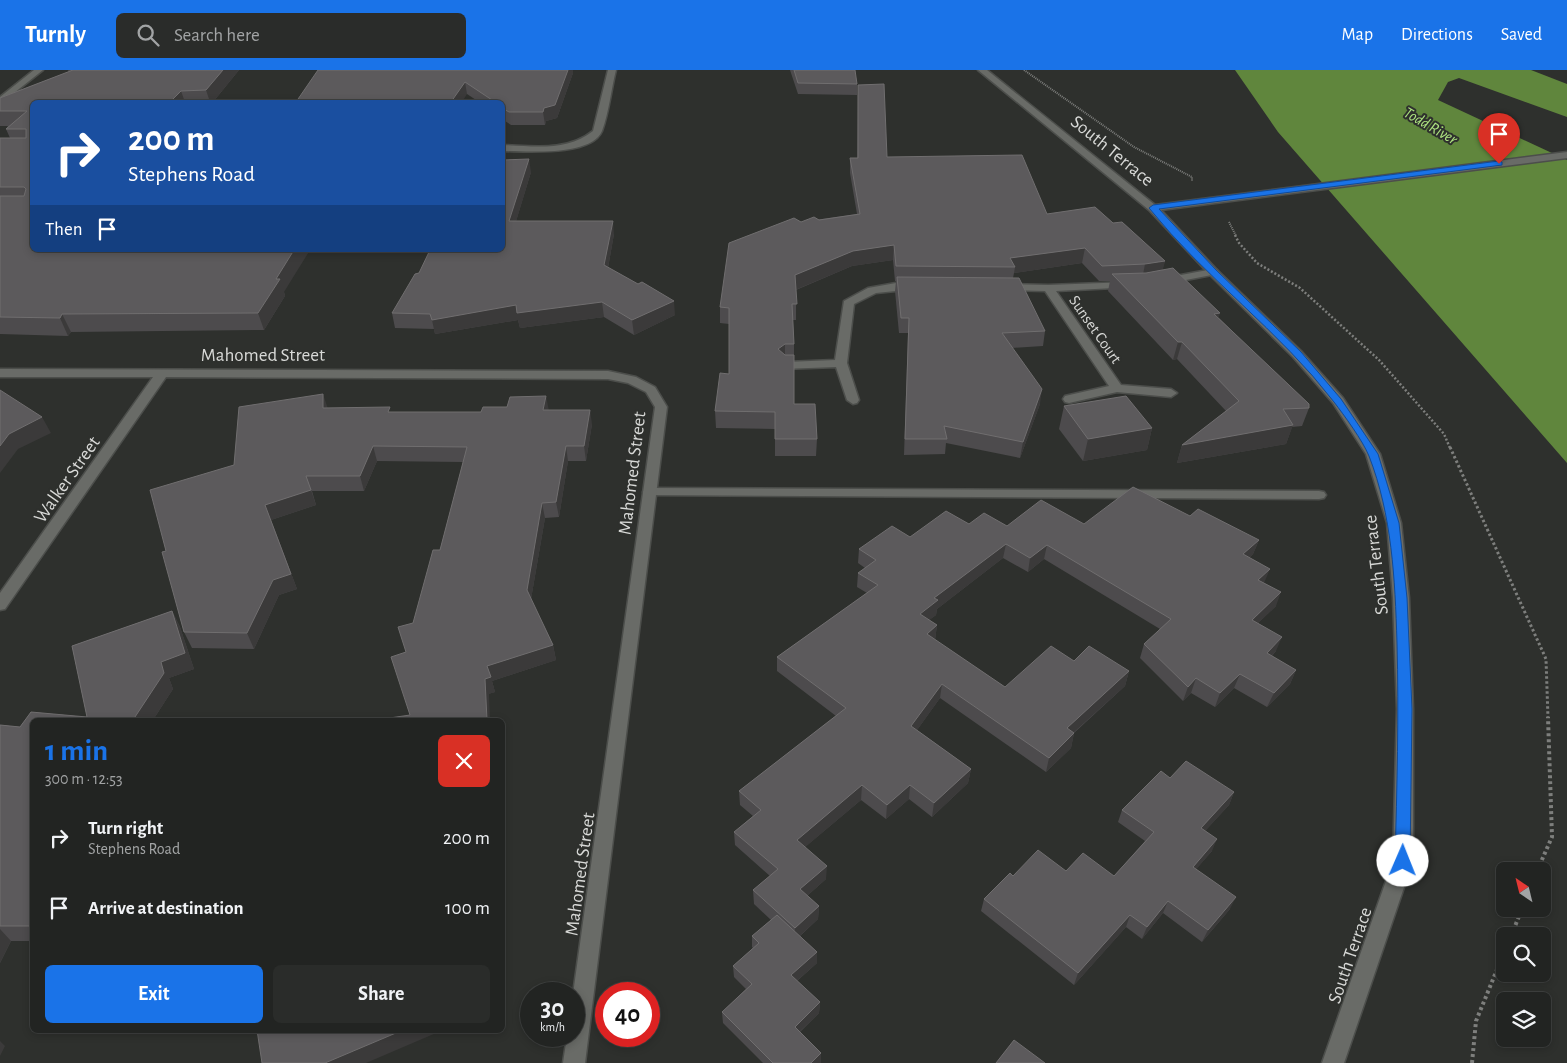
<!DOCTYPE html>
<html lang="en">
<head>
<meta charset="utf-8">
<style>
  body { margin:0; font-family:"Alegreya Sans",sans-serif; background:#2a2c2a; color:#f1f3f6; height:100vh; display:flex; flex-direction:column; font-size:19px; white-space:nowrap }
  * { box-sizing:border-box; margin:0 }
  p { font-size:16px; color:#a2a4a5 }
  .icon { flex:none; width:28px; height:28px; fill:none; stroke:currentColor; stroke-width:2; stroke-linecap:round; stroke-linejoin:round }
  .map { position:relative; flex:1; overflow:hidden }
  .side { position:absolute; left:30px; top:648px; width:475px; height:315px; display:flex; flex-direction:column; background:#222422; border-radius:8px; box-shadow:0 2px 8px #0003,0 0 0 1px #3f4140 }
  .side>* { flex:none }
  .banner { position:absolute; left:30px; top:30px; width:475px; height:152px; border-radius:8px; box-shadow:0 2px 8px #0003,0 0 0 1px #3f4140; background:#1a4fa0; color:#fff; overflow:hidden }
  .needle { width:32px; rotate:325deg }
  .fabs { position:absolute; left:1496px; top:792px; display:grid; gap:10px }
  .fabs a { display:grid; place-items:center; width:55px; height:55px; border-radius:8px; background:#222422; box-shadow:0 2px 8px #0003,0 0 0 1px #3f4140; font-size:25px }
  .speed { position:absolute; left:520px; top:912px; display:flex; gap:10px; font-size:25px; font-weight:700; text-align:center }
  .speed>* { display:grid; place-content:center; width:65px; height:65px; border-radius:50%; background:#222422; box-shadow:0 2px 8px #0003,0 0 0 1px #3f4140; line-height:1 }
  .speed small { font-size:12px; font-weight:400 }
  .speed .limit { border:8px solid #d22; background:#fff; color:#111 }
  .pin { position:absolute; display:grid; place-items:center; width:42px; height:42px; color:#fff; margin:-51px -21px; border-radius:50% 50% 50% 0; rotate:-45deg; box-shadow:0 0 5px #0007 }
  .pin .icon { rotate:45deg }
  .me { position:absolute; width:55px; margin:-28px; rotate:1deg; stroke-linejoin:round; filter:drop-shadow(0 0 4px #0008) }
  .turn { display:flex; align-items:center; gap:18px; height:105px; padding:0 15px; font-size:22px }
  .turn .icon { width:65px; height:65px; stroke-width:2.5 }
  .turn b { display:block; font-size:35px; line-height:42px }
  .then { display:flex; align-items:center; height:48px; padding:0 15px; background:#0003; gap:10px; font-size:19px }
  .round { display:grid; place-items:center; flex:none; width:52px; height:52px; border-radius:8px; background:#2a2c2a }
  .head { display:flex; align-items:center; justify-content:space-between; height:85px; padding:0 15px }
  h1 { font-size:30px; font-weight:600; line-height:38px; color:#1a73e8 }
  .action { display:flex; gap:10px; margin-top:auto; padding:10px 15px }
  .action a { flex:1; height:58px; border-radius:8px; background:#1a73e8; color:#fff; font-size:20px; font-weight:600; line-height:58px; text-align:center }
  .action a+a { background:#2a2c2a; color:#f1f3f6 }
  ul { padding:0; list-style:none }
  li { display:flex; align-items:center; gap:15px; height:70px; padding:0 15px }
  li div { flex:1 }
  li b { display:block; font-size:19px }
  li em { font-style:normal }
  header { display:flex; align-items:center; gap:30px; box-sizing:border-box; height:70px; padding:0 25px; background:#1a73e8; color:#fff }
  header strong { font-size:24px }
  nav { display:flex; gap:28px; margin-inline-start:auto; font-size:18px }
  .search { width:350px; height:45px; background:#2a2c2a; display:flex; align-items:center; gap:12px; box-sizing:border-box; padding:0 18px; border-radius:8px; color:#a2a4a5; font-size:19px }
  .map>svg:first-child { display:block }
</style>
</head>
<body>
<header>
<strong>Turnly</strong>
<div class="search"><svg class="icon" aria-label="search" viewBox="0 0 24 24"><circle cx="10" cy="10" r="6"/><path d="M15 15l6 6"/></svg>Search here</div>
<nav><a>Map</a><a>Directions</a><a>Saved</a></nav>
</header>
<div class="map">
<svg width="1567" height="993" viewBox="0 0 1567 993">
  <rect width="100%" height="100%" fill="#2e302d"/>
  <path fill="#60863d" d="M 1235,0 L 1531,0 L 1567,14 L 1567,47 L 1459,8 L 1448,12 L 1438,30 L 1567,90 L 1567,393 L 1278,62 Z"/>
  <g fill="none" stroke-linecap="round" stroke-linejoin="round">
    <g stroke="#4c4e4b" stroke-width="3">
      <path id="lane" d="M 34,0 L 43,0 L 0,34 L 0,27 Z
        M 650,418 L 1319,421 L 1324,422 L 1326,425 L 1324,428 L 1319,429 L 645,425 L 643,422 L 645,419 Z"/>
    </g>
    <g stroke="#4c4e4b" stroke-width="3">
      <path id="street" d="M 608,0 L 616,0 C 611,20 609,42 602,61 C 591,87 525,81 502,81 L 502,75 C 533,76 567,82 593,61 Z
        M 1213,199 L 1217,200 L 1218,202 L 1217,204 L 1165,214 L 1159,211 L 1165,208 Z
        M 1130,212 L 1136,215 L 1134,217 L 1056,221 L 1121,315 L 1171,319 L 1177,323 L 1171,327 L 1117,322 L 1069,333 L 1065,332 L 1063,329 L 1065,326 L 1109,316 L 1045,221 L 1006,220 L 1000,217 L 1006,214 L 1048,215 Z
        M 896,213 L 915,213 L 921,216 L 915,219 L 876,223 L 854,234 L 847,293 L 859,330 L 857,333 L 853,334 L 847,330 L 836,297 L 782,299 L 780,296 L 782,293 L 786,292 L 835,290 L 844,231 L 868,218 Z
        M 0,299 L 608,301 L 636,307 L 655,317 L 667,337 L 585,993 L 563,993 L 567,966 L 574,966 L 573,924 L 655,337 L 646,322 L 628,313 L 608,309 L 166,307 L 5,539 L 0,540 L 0,523 L 153,307 L 0,307 Z"/>
    </g>
    <g stroke="#4c4e4b" stroke-width="3">
      <path id="secondary" d="M 978,0 L 987,0 L 1155,135 L 1567,82 L 1567,88 L 1161,140 L 1217,200 L 1301,281 L 1343,328 L 1380,384 L 1401,453 L 1409,528 L 1413,639 L 1413,791 L 1344,993 L 1322,993 L 1393,791 L 1397,639 L 1393,528 L 1387,453 L 1366,384 L 1333,333 L 1293,287 L 1209,204 L 1149,140 Z"/>
    </g>
    <path stroke="#7e7f7d" stroke-width="2" stroke-dasharray="1 1" stroke-linecap="butt" d="M 1024,0 L 1134,77 L 1192,107 L 1192,111
      M 1229,152 L 1236,166"/>
    <path stroke="#7e7f7d" stroke-width="2.5" stroke-dasharray="2 2" stroke-linecap="butt" d="M 1235,165 L 1239,173 L 1257,193 L 1300,218 L 1379,290 L 1444,364 L 1450,378"/>
    <path stroke="#7e7f7d" stroke-width="3" stroke-dasharray="2.5 2.5" stroke-linecap="butt" d="M 1450,377 L 1546,589 L 1548,648"/>
    <path stroke="#7e7f7d" stroke-width="4" stroke-dasharray="3 3" stroke-linecap="butt" d="M 1537,801 L 1552,767 L 1548,647
      M 1511,866 L 1522,839
      M 1472,993 L 1476,951 L 1505,880"/>
    <use href="#lane" fill="#696b67" fill-rule="evenodd"/>
    <use href="#street" fill="#696b67" fill-rule="evenodd"/>
    <use href="#secondary" fill="#696b67" fill-rule="evenodd"/>
  </g>
  <path fill="#4d4b4d" d="M 68,0 L 239,0 L 213,32 L 32,32 L 284,222 L 285,226 L 264,260 L 71,262 L 68,266 L 0,264 L 0,68 L 10,68 L 6,59 L 8,56 L 0,56 L 0,28 L 69,2 Z
    M 318,0 L 573,3 L 557,48 L 546,51 L 545,55 L 511,55 L 502,49 L 502,32 L 479,32 L 467,24 Z
    M 790,0 L 855,0 L 857,14 L 857,25 L 798,24 Z
    M 858,15 L 887,87 L 1047,144 L 1113,153 L 1165,191 L 1162,200 L 1219,248 L 1309,338 L 1302,356 L 1292,357 L 1286,374 L 1177,393 L 1182,375 L 1226,341 L 1177,289 L 1173,290 L 1108,221 L 1110,211 L 1099,211 L 1082,193 L 1014,203 L 1013,208 L 1045,261 L 1043,276 L 1012,278 L 1040,334 L 1020,388 L 946,373 L 945,384 L 904,385 L 908,263 L 899,263 L 895,221 L 896,211 L 895,211 L 893,190 L 852,196 L 796,220 L 796,250 L 793,250 L 794,274 L 794,334 L 817,369 L 816,386 L 775,386 L 775,359 L 716,358 L 715,341 L 729,304 L 729,254 L 720,253 L 720,237 L 801,152 L 857,144 L 850,103 L 850,88 L 857,88 Z
    M 531,102 L 516,151 L 614,164 L 608,198 L 675,245 L 634,265 L 604,247 L 520,258 L 518,250 L 435,264 L 434,259 L 395,258 L 392,243 L 419,203 Z
    M 1064,336 L 1152,358 L 1147,380 L 1083,391 L 1059,359 Z
    M 328,338 L 391,342 L 481,342 L 549,340 L 592,354 L 586,391 L 568,391 L 559,447 L 545,448 L 531,529 L 553,575 L 556,590 L 492,611 L 495,622 L 410,645 L 406,582 L 413,553 L 440,480 L 463,392 L 377,391 L 364,421 L 312,421 L 316,435 L 271,450 L 297,519 L 279,525 L 254,579 L 192,578 L 184,562 L 166,481 L 234,395 Z
    M 1190,446 L 1259,470 L 1253,484 L 1249,488 L 1264,513 L 1276,536 L 1258,553 L 1276,581 L 1272,586 L 1296,600 L 1290,614 L 1267,637 L 1234,618 L 1215,637 L 1191,623 L 1183,631 L 1140,588 L 1144,574 L 1160,559 L 1044,489 L 1028,502 L 1003,488 L 937,539 L 936,545 L 929,550 L 937,555 L 935,570 L 1005,617 L 1074,591 L 1129,601 L 1125,616 L 1074,663 L 1071,678 L 1046,702 L 940,628 L 917,660 L 971,699 L 968,713 L 932,747 L 909,729 L 886,749 L 861,730 L 805,777 L 826,809 L 807,826 L 819,836 L 818,849 L 800,866 L 817,882 L 817,893 L 797,911 L 820,932 L 819,943 L 800,962 L 821,983 L 821,993 L 763,993 L 723,953 L 722,942 L 746,919 L 734,907 L 733,896 L 753,878 L 752,877 L 752,866 L 771,850 L 754,834 L 753,820 L 770,806 L 735,775 L 734,762 L 753,746 L 740,735 L 739,721 L 836,646 L 777,601 L 777,587 L 867,523 L 857,517 L 858,503 L 865,498 L 858,493 L 859,479 L 969,454 L 1007,456 L 1084,454 Z
    M 172,541 L 180,557 L 194,599 L 169,608 L 173,619 L 153,650 L 32,650 L 32,871 L 11,871 L 0,893 L 0,655 L 20,657 L 31,642 L 87,647 L 72,576 Z
    M 1170,708 L 1234,722 L 1229,735 L 1205,761 L 1212,781 L 1196,799 L 1230,839 L 1202,872 L 1163,843 L 1142,869 L 1126,857 L 1074,915 L 981,841 L 984,829 L 1013,806 L 1066,801 L 1114,806 L 1145,771 L 1118,752 L 1122,740 Z"/>
  <path fill="#3b3a3a" d="M 223,0 L 239,0 L 213,32 L 210,32 L 206,20 Z
    M 568,0 L 573,0 L 573,3 L 557,48 L 546,51 L 545,55 L 543,42 L 544,38 Z
    M 465,12 L 467,24 L 462,32 L 451,32 Z
    M 181,21 L 185,32 L 170,32 Z
    M 529,89 L 531,102 L 512,165 L 509,151 Z
    M 613,151 L 614,164 L 606,209 L 604,195 Z
    M 894,175 L 893,190 L 852,196 L 795,220 L 795,205 L 853,181 Z
    M 1085,178 L 1082,193 L 1014,203 L 1015,197 L 1010,188 Z
    M 294,180 L 310,180 L 284,222 L 285,226 L 264,260 L 258,243 L 276,209 Z
    M 1165,191 L 1161,207 L 1142,210 L 1145,194 Z
    M 674,231 L 675,245 L 634,265 L 632,250 Z
    M 602,232 L 604,247 L 520,258 L 518,250 L 435,264 L 432,250 L 516,235 Z
    M 1220,243 L 1215,260 L 1214,244 Z
    M 62,244 L 71,262 L 68,266 L 60,248 Z
    M 1178,272 L 1182,272 L 1177,289 L 1173,290 Z
    M 785,274 L 785,290 L 778,279 Z
    M 1042,319 L 1040,334 L 1020,388 L 1023,372 Z
    M 323,324 L 328,339 L 323,338 Z
    M 546,326 L 549,341 L 543,340 Z
    M 590,340 L 592,354 L 586,391 L 584,376 Z
    M 42,347 L 51,363 L 18,379 L 0,403 L 0,376 L 9,364 Z
    M 1293,355 L 1286,374 L 1177,393 L 1182,375 Z
    M 1152,358 L 1147,380 L 1083,391 L 1088,369 Z
    M 373,376 L 377,391 L 364,421 L 360,406 Z
    M 566,376 L 568,391 L 559,447 L 556,432 Z
    M 311,420 L 316,435 L 271,450 L 297,519 L 279,525 L 254,579 L 247,563 L 265,435 Z
    M 542,433 L 545,448 L 530,535 L 527,520 Z
    M 1259,470 L 1253,484 L 1238,498 L 1243,484 Z
    M 1006,474 L 1003,488 L 937,539 L 936,545 L 919,558 L 920,544 L 934,528 Z
    M 1047,475 L 1044,489 L 1028,502 L 1030,488 Z
    M 1270,499 L 1264,513 L 1258,510 Z
    M 1281,522 L 1276,536 L 1247,564 L 1252,550 Z
    M 172,541 L 180,557 L 194,599 L 169,608 L 173,619 L 153,650 L 133,650 L 161,592 Z
    M 937,555 L 935,570 L 927,564 Z
    M 1282,567 L 1276,581 L 1261,597 L 1267,583 Z
    M 553,575 L 556,590 L 492,611 L 495,622 L 489,624 L 490,650 L 487,650 L 485,609 L 487,596 Z
    M 1296,600 L 1290,614 L 1267,637 L 1274,623 Z
    M 1129,601 L 1125,616 L 1063,672 L 1067,658 Z
    M 1240,604 L 1234,618 L 1215,637 L 1220,623 Z
    M 1196,608 L 1191,623 L 1183,631 L 1188,617 Z
    M 942,614 L 940,628 L 910,670 L 911,656 Z
    M 1074,663 L 1071,678 L 1046,702 L 1049,688 Z
    M 971,699 L 968,713 L 932,747 L 934,733 Z
    M 862,715 L 861,730 L 797,784 L 797,770 Z
    M 910,715 L 909,729 L 886,749 L 887,735 Z
    M 1234,722 L 1229,735 L 1196,771 L 1201,758 Z
    M 1217,769 L 1212,781 L 1188,809 L 1193,797 Z
    M 827,796 L 826,809 L 799,833 L 800,819 Z
    M 1236,827 L 1230,839 L 1202,872 L 1208,860 Z
    M 1168,831 L 1163,843 L 1142,869 L 1147,857 Z
    M 819,836 L 818,849 L 794,871 L 795,858 Z
    M 1130,845 L 1126,857 L 1074,915 L 1078,903 Z
    M 0,859 L 11,871 L 0,893 Z
    M 817,882 L 817,893 L 791,916 L 791,905 Z
    M 820,932 L 819,943 L 794,967 L 795,957 Z
    M 403,960 L 443,960 L 366,993 L 325,993 Z
    M 0,971 L 5,976 L 0,986 Z
    M 821,983 L 821,993 L 811,993 Z"/>
  <path fill="#5c5a5c" stroke="#706e6f" d="M 73,0 L 223,0 L 206,20 L 181,21 L 170,32 L 32,32 L 32,180 L 294,180 L 276,209 L 280,209 L 258,243 L 62,244 L 60,248 L 0,247 L 0,126 L 24,126 L 26,119 L 24,117 L 0,117 L 0,68 L 26,68 L 26,59 L 6,59 L 27,41 L 0,41 L 0,28 Z
    M 318,0 L 568,0 L 555,35 L 544,38 L 543,42 L 509,42 L 502,38 L 502,32 L 495,32 L 465,12 L 451,32 L 296,32 Z
    M 794,0 L 855,0 L 857,14 L 798,13 Z
    M 884,14 L 887,87 L 1022,85 L 1047,144 L 1095,137 L 1113,153 L 1122,152 L 1165,191 L 1145,194 L 1102,196 L 1085,178 L 1010,188 L 1015,197 L 896,196 L 894,175 L 853,181 L 795,205 L 797,234 L 792,234 L 794,274 L 785,274 L 778,279 L 785,285 L 794,285 L 794,334 L 815,334 L 817,369 L 775,369 L 775,342 L 715,341 L 720,303 L 729,304 L 729,238 L 720,237 L 729,173 L 794,148 L 801,152 L 814,147 L 819,150 L 860,144 L 850,88 L 858,88 L 858,15 Z
    M 529,89 L 509,151 L 613,151 L 604,195 L 638,214 L 642,212 L 674,231 L 632,250 L 602,232 L 517,243 L 516,235 L 432,250 L 430,244 L 392,243 L 415,204 L 419,203 L 430,180 L 502,180 L 502,90 Z
    M 1173,198 L 1220,243 L 1214,244 L 1309,334 L 1309,338 L 1283,339 L 1293,355 L 1182,375 L 1239,331 L 1182,272 L 1178,272 L 1112,204 L 1146,203 Z
    M 897,207 L 1019,208 L 1045,261 L 1002,263 L 1042,319 L 1023,372 L 944,356 L 947,369 L 905,369 L 909,248 L 901,248 Z
    M 0,320 L 42,347 L 9,364 L 0,376 Z
    M 323,324 L 323,338 L 390,337 L 388,342 L 481,342 L 483,337 L 507,337 L 510,327 L 546,326 L 543,340 L 590,340 L 584,376 L 566,376 L 556,432 L 542,433 L 527,520 L 553,575 L 487,596 L 491,607 L 485,609 L 487,650 L 376,650 L 410,645 L 391,587 L 406,582 L 398,557 L 413,553 L 433,480 L 440,480 L 467,377 L 373,376 L 360,406 L 306,406 L 311,420 L 265,435 L 291,504 L 273,510 L 247,563 L 184,562 L 162,482 L 166,481 L 150,420 L 234,395 L 239,337 Z
    M 1126,326 L 1152,358 L 1088,369 L 1064,336 Z
    M 1133,417 L 1190,446 L 1198,439 L 1259,470 L 1243,484 L 1270,499 L 1258,510 L 1281,522 L 1252,550 L 1282,567 L 1267,583 L 1296,600 L 1274,623 L 1240,604 L 1220,623 L 1196,608 L 1188,617 L 1144,574 L 1171,549 L 1047,475 L 1030,488 L 1006,474 L 934,528 L 938,530 L 920,544 L 937,555 L 927,564 L 1005,617 L 1051,576 L 1074,591 L 1089,576 L 1129,601 L 1067,658 L 1074,663 L 1049,688 L 942,614 L 911,656 L 971,699 L 934,733 L 910,715 L 887,735 L 862,715 L 797,770 L 827,796 L 800,819 L 819,836 L 795,858 L 753,820 L 778,799 L 734,762 L 761,740 L 739,721 L 846,638 L 777,587 L 878,515 L 858,503 L 876,490 L 859,479 L 892,456 L 910,467 L 946,441 L 969,454 L 984,443 L 1007,456 L 1041,430 L 1084,454 Z
    M 172,541 L 185,583 L 161,592 L 164,603 L 133,650 L 32,650 L 32,856 L 0,856 L 0,655 L 20,657 L 31,642 L 87,647 L 72,576 Z
    M 1186,691 L 1234,722 L 1201,758 L 1217,769 L 1193,797 L 1236,827 L 1208,860 L 1168,831 L 1147,857 L 1130,845 L 1078,903 L 984,829 L 1010,803 L 1013,806 L 1038,780 L 1066,801 L 1083,783 L 1114,806 L 1154,762 L 1122,740 L 1161,701 L 1170,708 Z
    M 777,845 L 817,882 L 791,905 L 820,932 L 795,957 L 821,983 L 811,993 L 773,993 L 722,942 L 752,914 L 733,896 L 759,873 L 752,866 Z
    M 257,960 L 403,960 L 325,993 L 262,993 Z
    M 1014,970 L 1045,993 L 996,993 Z"/>
  <path fill="#1a73e8" stroke="#114b97" d="M 1499,91 L 1502,92 L 1502,95 L 1159,139 L 1216,200 L 1301,282 L 1341,329 L 1378,384 L 1399,453 L 1407,528 L 1412,639 L 1410,791 L 1408,795 L 1403,797 L 1398,795 L 1395,791 C 1397,718 1399,645 1397,572 C 1395,509 1392,445 1369,386 C 1363,371 1344,345 1334,332 C 1280,261 1205,208 1149,138 L 1153,135 Z"/>
  <g text-anchor="middle" stroke-width="4" stroke-linejoin="round" paint-order="stroke">
    <g font-size="16" font-style="italic" fill="#aee480" stroke="#2e302d">
      <text transform="translate(1431 55) rotate(30)" y="6">Todd River</text>
    </g>
    <g font-size="16" fill="#d8d9d7" stroke="#2e302d">
      <text transform="translate(1096 259) rotate(55)" y="6">Sunset Court</text>
    </g>
    <g font-size="19" fill="#d8d9d7" stroke="#2e302d">
      <text transform="translate(1113 80) rotate(39)" y="7">South Terrace</text>
      <text x="263" y="291">Mahomed Street</text>
      <text transform="translate(631 403) rotate(-83)" y="7">Mahomed Street</text>
      <text transform="translate(66 409) rotate(-55)" y="7">Walker Street</text>
      <text transform="translate(1375 495) rotate(-97)" y="7">South Terrace</text>
      <text transform="translate(579 804) rotate(-82)" y="7">Mahomed Street</text>
      <text transform="translate(1349 885) rotate(-71)" y="7">South Terrace</text>
    </g>
  </g>
</svg>
<div class="fabs">
<a><svg class="needle" viewBox="-14 -14 28 28"><path d="M0-13l5 13h-10z" fill="#e53935"/><path d="M0 13l5-13h-10z" fill="#a2a4a5"/></svg></a>
<a><svg class="icon" aria-label="search" viewBox="0 0 24 24"><circle cx="10" cy="10" r="6"/><path d="M15 15l6 6"/></svg></a>
<a><svg class="icon" aria-label="layers" viewBox="0 0 24 24"><path d="M12 4l9 5-9 5-9-5zM3 14l9 5 9-5"/></svg></a>
</div>
<div class="speed"><div>30<small>km/h</small></div><div class="limit">40</div></div>
<div class="pin" style="left:1499px;top:94px;background:#d93025"><svg class="icon" aria-label="arrive" viewBox="0 0 24 24"><path d="M6 21V4h12l-3 4 3 4H6"/></svg></div>
<svg class="me" style="left:1403px;top:791px" viewBox="-20 -20 40 40"><circle r="19" fill="#fff"/><path d="M0-13L10 11 0 6-10 11z" fill="#1a73e8"/></svg>
<div class="banner">
<div class="turn"><svg class="icon" aria-label="right" viewBox="0 0 24 24"><path d="M7 20v-9h11M14 6l5 5-5 5"/></svg><div><b>200 m</b>Stephens Road</div></div>
<div class="then">Then<svg class="icon" aria-label="arrive" viewBox="0 0 24 24"><path d="M6 21V4h12l-3 4 3 4H6"/></svg></div>
</div>
<section class="side">
<div class="head"><div><h1>1 min</h1><p>300 m · 12:53</p></div><a class="round" style="background:#d93025;color:#fff"><svg class="icon" aria-label="close" viewBox="0 0 24 24"><path d="M6 6l12 12M18 6L6 18"/></svg></a></div>
<ul>
<li><svg class="icon" aria-label="right" viewBox="0 0 24 24"><path d="M7 20v-9h11M14 6l5 5-5 5"/></svg><div><b>Turn right</b><p>Stephens Road</p></div><em>200 m</em></li>
<li><svg class="icon" aria-label="arrive" viewBox="0 0 24 24"><path d="M6 21V4h12l-3 4 3 4H6"/></svg><div><b>Arrive at destination</b></div><em>100 m</em></li>
</ul>
<div class="action"><a>Exit</a><a>Share</a></div>
</section>
</div>
</body>
</html>
